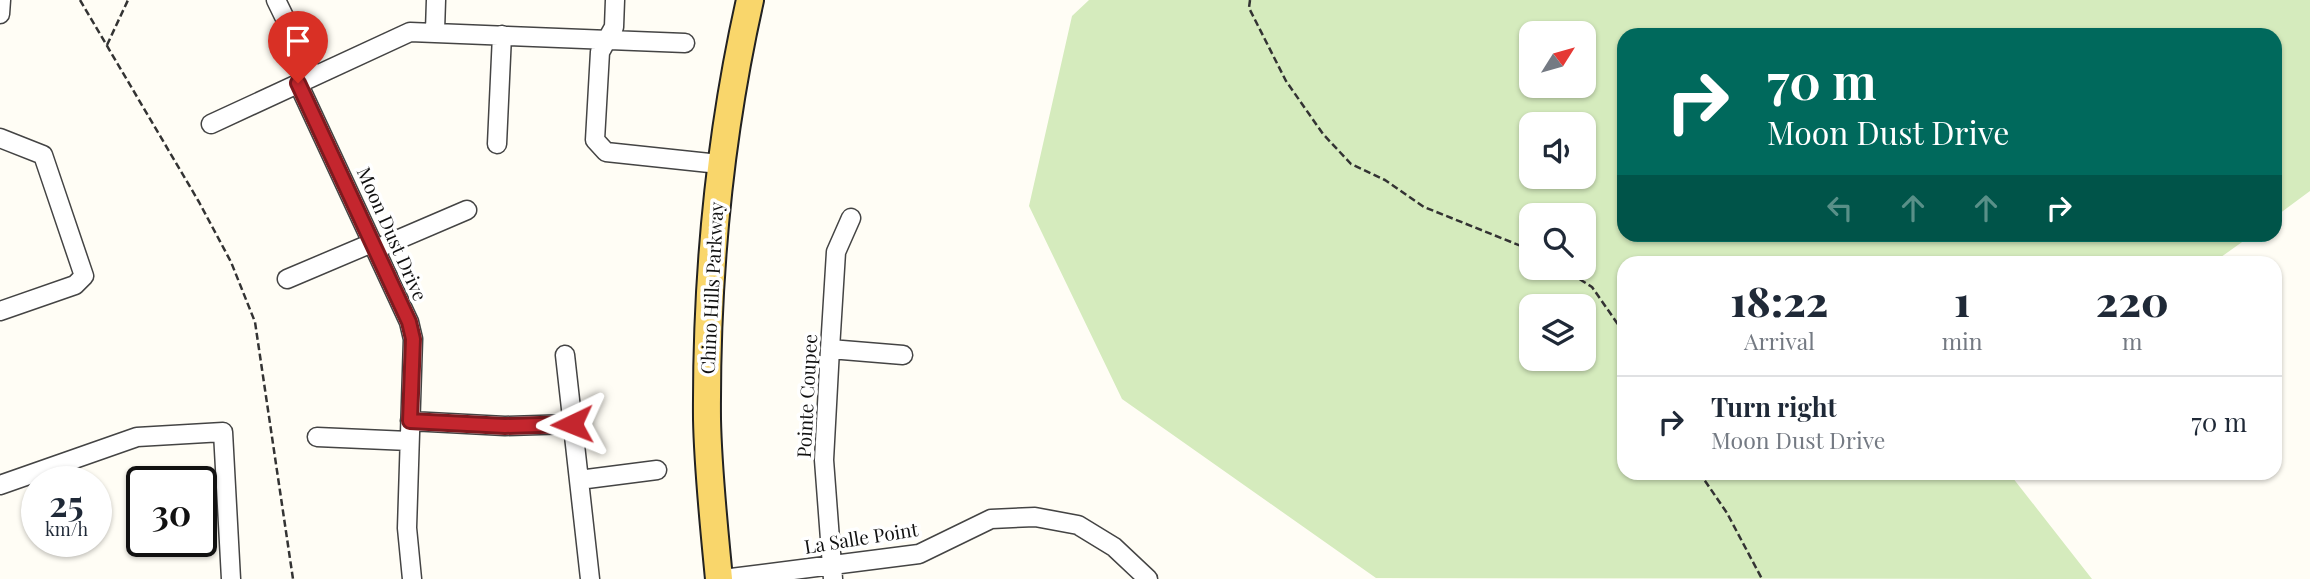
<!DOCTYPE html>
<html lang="en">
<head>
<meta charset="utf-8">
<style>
  body { margin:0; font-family:"Playfair Display",serif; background:#f2f2f3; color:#1f2937; height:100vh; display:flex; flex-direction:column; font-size:26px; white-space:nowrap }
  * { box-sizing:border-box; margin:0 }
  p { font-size:23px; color:#747a83 }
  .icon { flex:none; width:38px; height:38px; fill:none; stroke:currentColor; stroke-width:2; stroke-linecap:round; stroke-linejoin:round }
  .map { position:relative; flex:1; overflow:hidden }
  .side { position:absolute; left:1617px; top:256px; width:665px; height:224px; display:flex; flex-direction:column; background:#fff; border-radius:21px; box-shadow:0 2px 5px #0004 }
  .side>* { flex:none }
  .banner { position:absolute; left:1617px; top:28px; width:665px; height:214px; border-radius:21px; box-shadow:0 2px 5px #0004; background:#00695c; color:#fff; overflow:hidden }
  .needle { width:46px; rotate:53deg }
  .tools { position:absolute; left:1519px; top:21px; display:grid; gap:14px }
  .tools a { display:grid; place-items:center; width:77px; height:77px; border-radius:14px; background:#fff; box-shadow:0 2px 5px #0004; font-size:35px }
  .speed { position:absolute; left:21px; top:466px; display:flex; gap:14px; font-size:35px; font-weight:700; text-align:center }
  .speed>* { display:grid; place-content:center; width:91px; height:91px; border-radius:50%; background:#fff; box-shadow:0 2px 5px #0004; line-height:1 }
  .speed small { font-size:18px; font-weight:400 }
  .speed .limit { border:4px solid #111; border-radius:10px; background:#fff; color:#111 }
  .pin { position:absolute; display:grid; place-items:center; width:60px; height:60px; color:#fff; margin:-72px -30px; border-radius:50% 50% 50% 0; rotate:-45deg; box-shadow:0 0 7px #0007 }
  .pin .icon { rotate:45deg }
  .me { position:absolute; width:77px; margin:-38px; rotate:268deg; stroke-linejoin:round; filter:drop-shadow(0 0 5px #0008) }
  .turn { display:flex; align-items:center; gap:24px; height:147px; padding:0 35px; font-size:32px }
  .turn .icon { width:91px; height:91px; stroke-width:2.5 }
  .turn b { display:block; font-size:49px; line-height:60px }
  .lanes { display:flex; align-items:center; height:66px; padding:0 35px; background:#0003; justify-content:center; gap:35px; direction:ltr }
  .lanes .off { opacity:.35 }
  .eta { display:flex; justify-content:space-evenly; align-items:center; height:119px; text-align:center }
  .eta b { font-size:42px; font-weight:800; line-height:49px }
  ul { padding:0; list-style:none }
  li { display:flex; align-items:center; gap:21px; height:91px; padding:0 35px; border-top:2px solid #e0e1e3 }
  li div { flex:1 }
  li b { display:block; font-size:26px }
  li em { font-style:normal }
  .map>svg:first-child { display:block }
</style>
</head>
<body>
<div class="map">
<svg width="2310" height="579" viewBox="0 0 2310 579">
  <rect width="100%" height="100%" fill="#fffdf5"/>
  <path fill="#d5ebbd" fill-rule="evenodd" d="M 1089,0 L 2310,0 L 2310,191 L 2275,217 L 2275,35 L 1624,35 L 1624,234 L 2252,235 L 2214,262 L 1624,262 L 1624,472 L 2009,473 L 2092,579 L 1376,578 L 1122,399 L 1029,206 L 1072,16 ZM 1531,33 L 1584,33 L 1584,86 L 1531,86 ZM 1531,124 L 1584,124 L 1584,177 L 1531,177 ZM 1531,215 L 1584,215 L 1584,268 L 1531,268 ZM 1531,306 L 1584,306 L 1584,359 L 1531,359 Z"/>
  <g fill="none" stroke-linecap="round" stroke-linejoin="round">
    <g stroke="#444" stroke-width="21">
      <path id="street" d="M 276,0 L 313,76
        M 615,0 L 614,27 L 600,52 L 595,140 L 606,152 L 719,164
        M 0,14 L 1,0
        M 435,31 L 436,0
        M 298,83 L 409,322 L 413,339 L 407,528 L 412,579
        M 211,124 L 410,32 L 685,43
        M 0,138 L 43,155 L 84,276 L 75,285 L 0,311
        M 497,144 L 502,35
        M 376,249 L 467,210
        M 287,279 L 372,243
        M 830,349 L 903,355
        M 565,355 L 590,579
        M 410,421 L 505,426 L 572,424
        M 317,437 L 409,441
        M 579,480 L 657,470
        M 0,485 L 137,437 L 223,432 L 231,579
        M 723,579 L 919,554 L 991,519 L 1035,517 L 1078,525 L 1114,547 L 1148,579
        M 833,579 L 824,460 L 830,349 L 836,252 L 851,218"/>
    </g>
    <g stroke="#222" stroke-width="30">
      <path id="primary" d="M 719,579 C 714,526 708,472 707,419 C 706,277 719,138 750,0"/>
    </g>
    <path stroke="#333" stroke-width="2.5" stroke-dasharray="7 3.5" stroke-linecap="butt" d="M 80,0 L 199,202 L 231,262 L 255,322 L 293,579
      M 1250,0 L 1249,8 L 1286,81 L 1323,134 L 1351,164 L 1385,180 L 1424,207 L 1531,250
      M 107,45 L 128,0
      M 1562,268 L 1592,287 L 1624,333
      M 1699,472 L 1727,513 L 1762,579"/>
    <use href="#street" stroke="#fff" stroke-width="18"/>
    <use href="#primary" stroke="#f9d66b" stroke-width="26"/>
  </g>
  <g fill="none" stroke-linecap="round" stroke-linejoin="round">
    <g stroke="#7f191e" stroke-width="18">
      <path id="route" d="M 298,83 L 409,322 L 413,339 L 410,421 L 505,426 L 572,424"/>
    </g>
    <use href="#route" stroke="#c4262e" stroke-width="12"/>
  </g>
  <g text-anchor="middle" stroke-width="7" stroke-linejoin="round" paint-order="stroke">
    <g font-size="19" fill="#111" stroke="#fff">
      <text transform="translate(392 234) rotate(66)" y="7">Moon Dust Drive</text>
      <text transform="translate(712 288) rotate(-87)" y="7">Chino Hills Parkway</text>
      <text transform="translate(807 396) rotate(-87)" y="7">Pointe Coupee</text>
      <text transform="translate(861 538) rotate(-9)" y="7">La Salle Point</text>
    </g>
  </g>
</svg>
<div class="tools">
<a><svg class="needle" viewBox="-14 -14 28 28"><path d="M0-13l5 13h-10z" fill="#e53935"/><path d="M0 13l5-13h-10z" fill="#747a83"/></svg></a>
<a><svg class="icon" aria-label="sound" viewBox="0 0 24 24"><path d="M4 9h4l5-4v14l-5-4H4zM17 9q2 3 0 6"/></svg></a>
<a><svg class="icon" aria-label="search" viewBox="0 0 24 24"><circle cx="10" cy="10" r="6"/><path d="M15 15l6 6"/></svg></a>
<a><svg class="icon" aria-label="layers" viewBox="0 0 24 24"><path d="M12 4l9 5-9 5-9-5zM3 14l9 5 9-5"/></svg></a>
</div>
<div class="speed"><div>25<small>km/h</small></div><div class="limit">30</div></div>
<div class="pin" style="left:298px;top:83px;background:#d93025"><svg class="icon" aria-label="arrive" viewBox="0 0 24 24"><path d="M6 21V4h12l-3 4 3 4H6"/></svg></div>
<svg class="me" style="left:572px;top:424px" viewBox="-20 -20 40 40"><path d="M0-17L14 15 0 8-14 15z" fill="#c4262e" stroke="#fff" stroke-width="4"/></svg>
<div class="banner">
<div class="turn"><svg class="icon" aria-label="right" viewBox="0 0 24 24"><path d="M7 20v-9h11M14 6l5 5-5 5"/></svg><div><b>70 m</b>Moon Dust Drive</div></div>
<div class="lanes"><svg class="icon off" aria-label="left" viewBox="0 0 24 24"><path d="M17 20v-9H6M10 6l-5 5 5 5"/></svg><svg class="icon off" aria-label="ahead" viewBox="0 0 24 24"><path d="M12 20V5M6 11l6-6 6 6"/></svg><svg class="icon off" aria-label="ahead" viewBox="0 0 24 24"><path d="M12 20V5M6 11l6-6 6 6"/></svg><svg class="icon" aria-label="right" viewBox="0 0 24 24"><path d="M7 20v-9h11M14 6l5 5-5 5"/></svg></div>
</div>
<section class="side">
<div class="eta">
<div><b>18:22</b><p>Arrival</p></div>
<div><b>1</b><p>min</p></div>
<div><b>220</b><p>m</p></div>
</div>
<ul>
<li><svg class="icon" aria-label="right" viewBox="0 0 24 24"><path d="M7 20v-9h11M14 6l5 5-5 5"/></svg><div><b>Turn right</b><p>Moon Dust Drive</p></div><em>70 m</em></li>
</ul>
</section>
</div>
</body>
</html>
